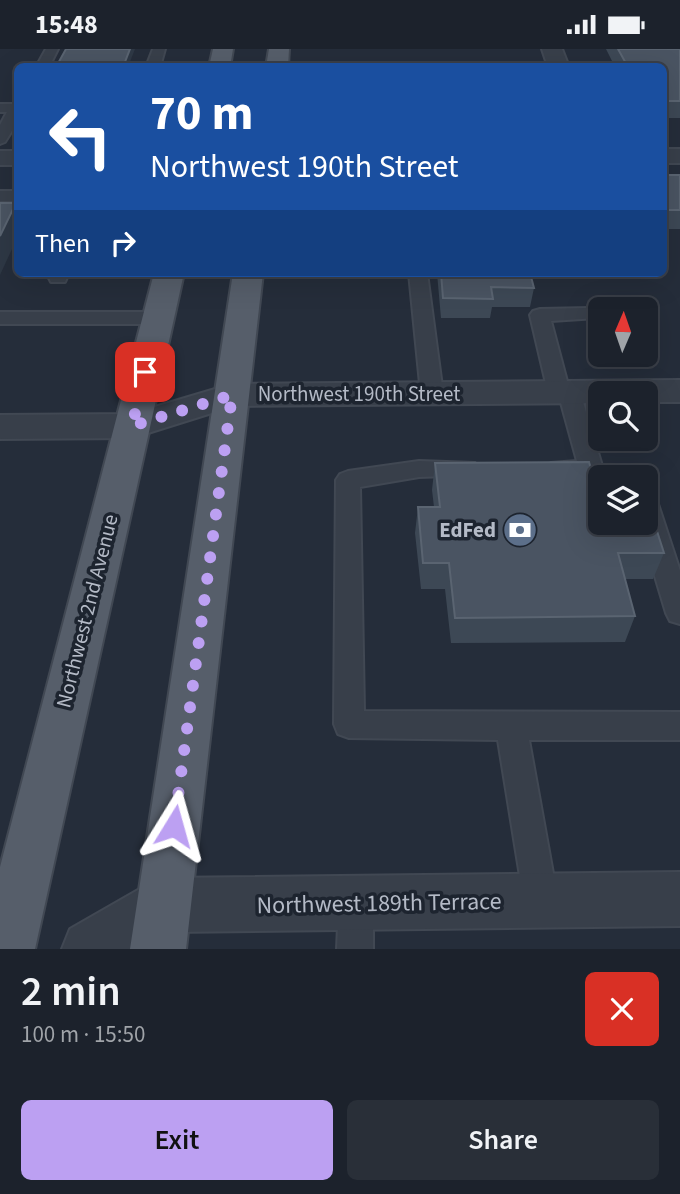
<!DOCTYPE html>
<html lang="en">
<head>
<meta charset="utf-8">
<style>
  body { margin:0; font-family:"Source Sans 3",sans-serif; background:#292f38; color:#f1f3f6; height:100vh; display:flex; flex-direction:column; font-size:26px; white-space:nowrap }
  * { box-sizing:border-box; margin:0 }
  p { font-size:23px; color:#a0a4a9 }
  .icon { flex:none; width:38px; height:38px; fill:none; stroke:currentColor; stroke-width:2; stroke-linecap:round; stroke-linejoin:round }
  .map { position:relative; height:900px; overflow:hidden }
  .sheet { display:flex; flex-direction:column; background:#1c222c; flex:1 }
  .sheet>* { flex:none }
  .guide { position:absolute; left:14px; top:14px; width:653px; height:214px; border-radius:10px; box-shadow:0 7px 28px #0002,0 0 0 2px #3a3f48; background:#1a4fa0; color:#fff; overflow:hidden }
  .needle { width:46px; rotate:2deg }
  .buttons { position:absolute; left:588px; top:248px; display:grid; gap:14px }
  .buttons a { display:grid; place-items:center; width:70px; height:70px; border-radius:10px; background:#1c222c; box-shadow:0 7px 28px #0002,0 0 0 2px #3a3f48; font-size:35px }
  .pin { position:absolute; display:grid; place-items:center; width:60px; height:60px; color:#fff; margin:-30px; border-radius:14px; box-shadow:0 4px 10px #0006 }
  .me { position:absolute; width:77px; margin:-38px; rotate:8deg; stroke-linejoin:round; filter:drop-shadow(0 0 5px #0008) }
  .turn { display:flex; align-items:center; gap:24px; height:147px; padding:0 21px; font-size:32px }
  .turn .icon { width:91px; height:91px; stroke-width:2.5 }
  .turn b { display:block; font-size:49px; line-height:60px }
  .then { display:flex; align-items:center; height:66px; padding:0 21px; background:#0003; gap:14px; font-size:26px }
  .round { display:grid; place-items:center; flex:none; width:74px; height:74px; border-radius:10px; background:#292f38 }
  .head { display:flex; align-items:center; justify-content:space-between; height:119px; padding:0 21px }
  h1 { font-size:42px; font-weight:600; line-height:52px }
  .button { display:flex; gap:14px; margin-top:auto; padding:14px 21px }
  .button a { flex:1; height:80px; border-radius:10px; background:#bca0f2; color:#111; font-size:28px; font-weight:600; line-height:80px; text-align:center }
  .button a+a { background:#292f38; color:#f1f3f6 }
  .status { display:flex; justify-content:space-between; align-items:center; height:49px; padding:0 35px; background:#1c222c; direction:ltr }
  .status svg { height:19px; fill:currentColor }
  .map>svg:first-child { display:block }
</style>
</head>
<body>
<div class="status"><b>15:48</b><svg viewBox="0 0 49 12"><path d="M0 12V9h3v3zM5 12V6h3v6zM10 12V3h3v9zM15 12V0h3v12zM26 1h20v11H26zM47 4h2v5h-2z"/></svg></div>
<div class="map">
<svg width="680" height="900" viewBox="0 0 680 900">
  <rect width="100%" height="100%" fill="#252d3a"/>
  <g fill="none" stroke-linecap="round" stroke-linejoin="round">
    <g stroke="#414853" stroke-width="4">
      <path id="service" d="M 46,0 L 58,0 L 49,18 L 36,18 Z
        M 153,0 L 165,0 L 160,18 L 146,18 Z
        M 0,55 L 18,55 L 18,72 L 5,93 L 0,95 L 0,76 L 7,63 L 0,63 Z
        M 0,142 L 18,142 L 18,152 L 0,152 Z
        M 51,224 L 69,224 L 65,233 L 51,233 L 49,229 Z
        M 409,224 L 427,224 L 443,345 L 440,350 L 424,350 L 421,345 Z
        M 590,259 L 597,261 L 600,265 L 597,269 L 551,272 L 568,336 L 577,338 L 580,343 L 603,420 L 599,426 C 585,430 565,430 551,426 L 547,420 L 551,414 L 577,412 L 560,350 L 551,348 L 548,343 L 530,266 L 533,262 L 540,260 Z
        M 0,263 L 158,263 L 165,265 L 168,269 L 165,273 L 158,275 L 0,275 Z
        M 419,412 L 475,414 L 479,420 L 475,426 L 419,428 L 360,438 L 364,662 L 680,663 L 680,691 L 529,691 L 558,852 L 553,864 L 541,869 L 529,864 L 524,852 L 498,691 L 349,689 L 338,685 L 334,675 L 336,431 L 340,425 L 348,422 Z
        M 646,446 L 655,449 L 658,455 L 680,522 L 680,575 L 670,572 L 666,564 L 639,474 L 646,474 Z
        M 356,837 L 368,842 L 373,854 L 373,900 L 337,900 L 339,854 L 344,842 Z"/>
    </g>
    <g stroke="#414853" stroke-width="4">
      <path id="minor" d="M 542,0 L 562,0 L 569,18 L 548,18 Z
        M 680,331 L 680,353 L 646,353 L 646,345 L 600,345 L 600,354 L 234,357 L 132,389 L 0,390 L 0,366 L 131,365 L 232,335 Z
        M 680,823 L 680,877 L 170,883 L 143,900 L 62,900 L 70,880 L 145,837 L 164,829 Z"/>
    </g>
    <g stroke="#414853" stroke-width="4">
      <path id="tertiary" d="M 663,100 L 680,100 L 680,114 L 663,114 Z
        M 0,102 L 18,102 L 18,116 L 0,116 Z"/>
    </g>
    <g stroke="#414853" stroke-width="4">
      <path id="primary" d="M 213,0 L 233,0 L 230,18 L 209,18 Z
        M 269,0 L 289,0 L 288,18 L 266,18 Z
        M 154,224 L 184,224 L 35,900 L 0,900 L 0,818 Z
        M 233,224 L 263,224 L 186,900 L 130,900 Z"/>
    </g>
    <use href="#service" fill="#383f4a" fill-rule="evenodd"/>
    <use href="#minor" fill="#383f4a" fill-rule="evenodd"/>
    <use href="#tertiary" fill="#383f4a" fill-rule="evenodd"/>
    <use href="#primary" fill="#565e6a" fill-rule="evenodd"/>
  </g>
  <path fill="#3d4855" d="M 606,0 L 680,0 L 680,69 L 663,69 L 663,18 L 615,18 Z
    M 663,126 L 680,126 L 680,180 L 663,180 Z
    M 437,224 L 530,224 L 534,239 L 530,258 L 492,258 L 490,269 L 441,269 Z
    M 435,414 L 595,434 L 646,434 L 653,445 L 649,457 L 664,504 L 653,530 L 625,530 L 635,567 L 625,593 L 451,594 L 445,540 L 421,540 L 415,484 L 418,458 L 434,458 L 432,441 Z"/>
  <path fill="#2e3845" d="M 130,0 L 135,0 L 128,18 L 123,18 Z
    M 16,154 L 18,159 L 18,187 L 0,226 L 0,187 Z
    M 653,445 L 646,465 L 646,448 Z"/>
  <path fill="#4a5462" stroke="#5a6471" stroke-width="2" d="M 66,0 L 130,0 L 123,18 L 56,18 Z
    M 618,0 L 680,0 L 680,52 L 663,52 L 663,18 L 628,18 Z
    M 663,126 L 680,126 L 680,161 L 668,161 L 663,150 Z
    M 0,154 L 16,154 L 0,187 Z
    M 441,224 L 530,224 L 534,239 L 491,238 L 493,250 L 443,249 Z
    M 589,413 L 595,434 L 600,434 L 600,474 L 646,474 L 646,434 L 652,434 L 653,445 L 646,448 L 664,504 L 618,504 L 635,567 L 455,569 L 449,514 L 423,514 L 418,458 L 440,458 L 435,414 Z"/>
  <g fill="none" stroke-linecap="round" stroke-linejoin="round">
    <path stroke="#bca0f2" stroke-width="12" stroke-dasharray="0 21.6" d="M 145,323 L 132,377 L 232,346 L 174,777"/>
  </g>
  <defs>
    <g id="bank-disc" transform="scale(1.75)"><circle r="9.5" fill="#5c6f8a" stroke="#1d242f"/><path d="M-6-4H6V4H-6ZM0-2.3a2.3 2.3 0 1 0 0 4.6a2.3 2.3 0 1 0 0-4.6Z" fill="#fff"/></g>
  </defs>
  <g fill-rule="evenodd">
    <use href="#bank-disc" x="520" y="481"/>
  </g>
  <g text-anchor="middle" stroke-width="7" stroke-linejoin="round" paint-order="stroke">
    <g font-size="21" fill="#b4bac6" stroke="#1d242f">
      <text x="359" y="352">Northwest 190th Street</text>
      <text transform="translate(87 562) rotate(-76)" y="7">Northwest 2nd Avenue</text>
    </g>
    <g font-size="21" font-weight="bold" fill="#b4bac6" stroke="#1d242f" text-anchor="end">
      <text x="496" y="488">EdFed</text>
    </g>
    <g font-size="24" fill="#b4bac6" stroke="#1d242f">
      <text transform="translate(379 854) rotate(-1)" y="8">Northwest 189th Terrace</text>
    </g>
  </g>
</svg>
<div class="buttons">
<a><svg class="needle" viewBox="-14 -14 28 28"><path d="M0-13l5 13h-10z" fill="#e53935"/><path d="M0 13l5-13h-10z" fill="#a0a4a9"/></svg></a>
<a><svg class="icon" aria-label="search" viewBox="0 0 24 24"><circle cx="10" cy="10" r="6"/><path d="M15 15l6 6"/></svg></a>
<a><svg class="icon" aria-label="layers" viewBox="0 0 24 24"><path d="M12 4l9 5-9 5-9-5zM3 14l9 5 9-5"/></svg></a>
</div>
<div class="pin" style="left:145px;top:323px;background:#d93025"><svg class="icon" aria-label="arrive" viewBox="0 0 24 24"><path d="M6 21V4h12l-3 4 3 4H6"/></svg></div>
<svg class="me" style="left:174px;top:777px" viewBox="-20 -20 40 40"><path d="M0-17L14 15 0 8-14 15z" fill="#bca0f2" stroke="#fff" stroke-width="4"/></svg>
<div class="guide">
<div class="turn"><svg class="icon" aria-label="left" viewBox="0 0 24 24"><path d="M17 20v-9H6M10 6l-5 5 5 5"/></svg><div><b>70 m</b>Northwest 190th Street</div></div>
<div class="then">Then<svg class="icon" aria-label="right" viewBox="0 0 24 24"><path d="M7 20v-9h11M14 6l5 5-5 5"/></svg></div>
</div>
</div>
<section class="sheet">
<div class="head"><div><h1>2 min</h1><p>100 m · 15:50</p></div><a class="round" style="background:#d93025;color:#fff"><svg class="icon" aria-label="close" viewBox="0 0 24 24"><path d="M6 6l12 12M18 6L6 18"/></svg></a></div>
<div class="button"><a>Exit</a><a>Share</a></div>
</section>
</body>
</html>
